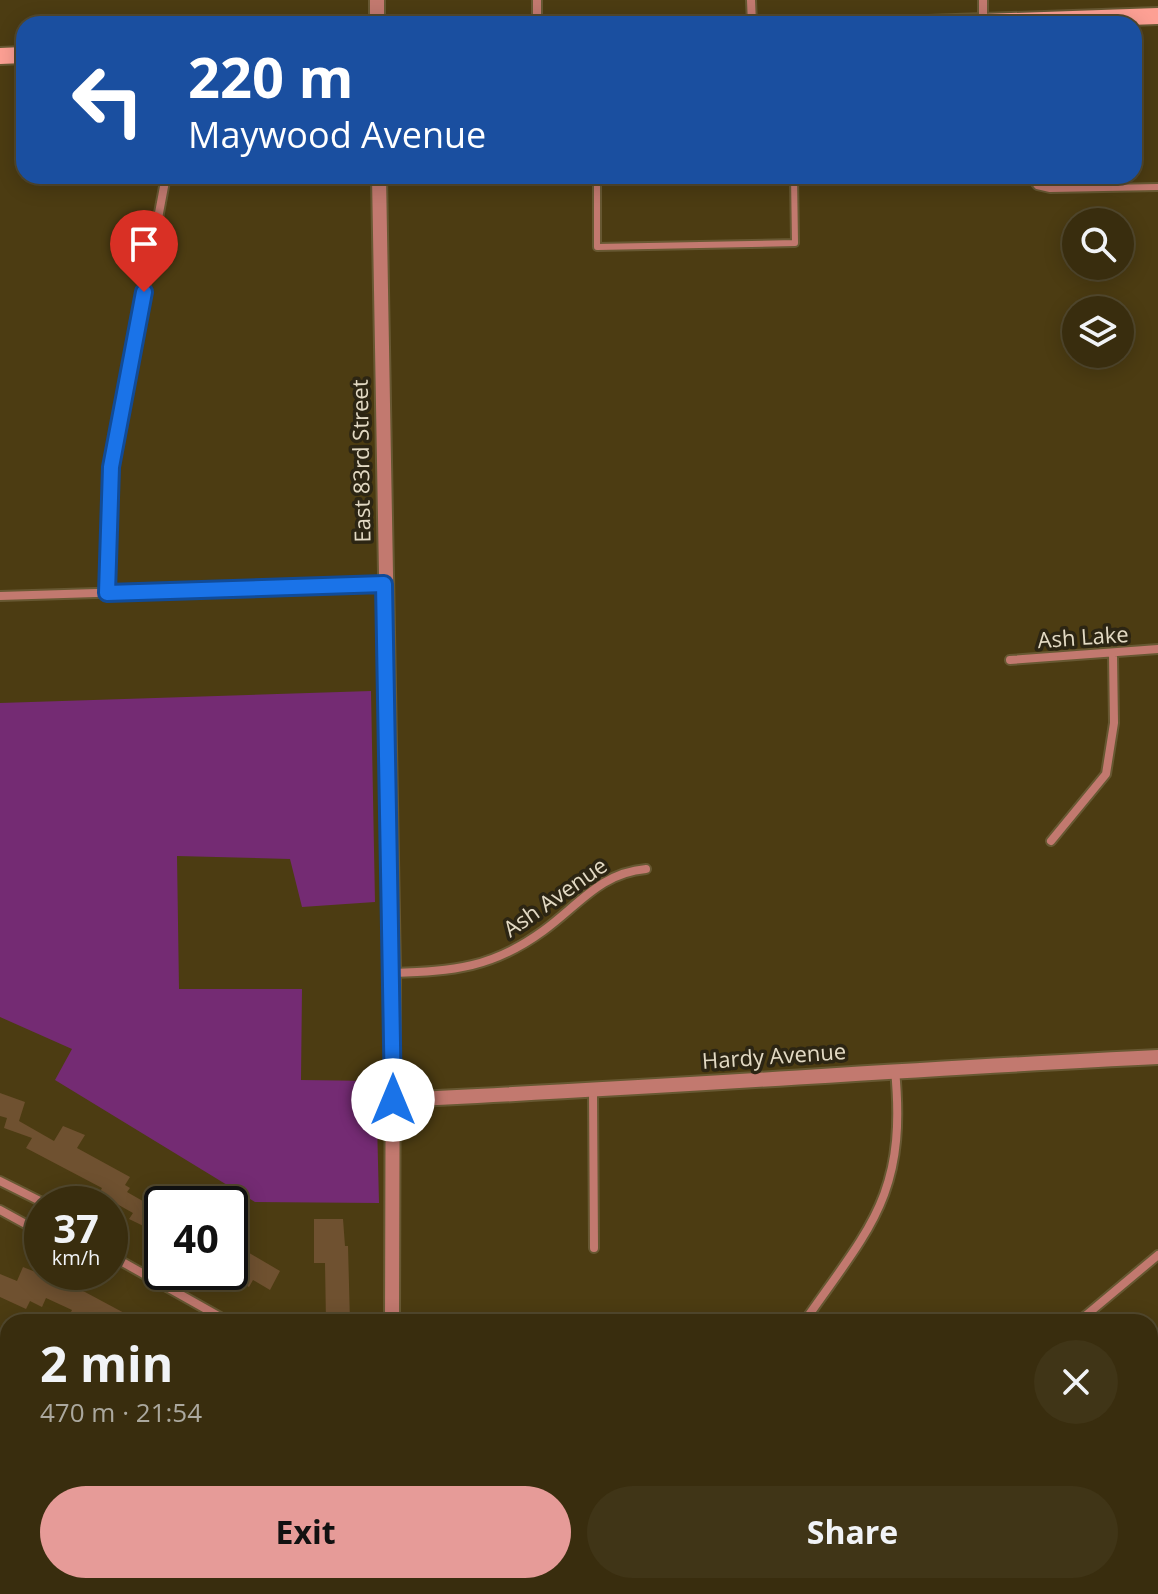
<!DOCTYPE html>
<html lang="en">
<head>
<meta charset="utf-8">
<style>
  body { margin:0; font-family:"Open Sans",sans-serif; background:#403517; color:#f1f3f6; height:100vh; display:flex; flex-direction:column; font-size:30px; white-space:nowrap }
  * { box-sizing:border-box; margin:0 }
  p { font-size:26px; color:#aba89e }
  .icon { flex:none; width:44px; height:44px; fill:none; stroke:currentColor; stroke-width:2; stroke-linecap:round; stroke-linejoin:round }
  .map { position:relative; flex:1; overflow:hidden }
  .drawer { position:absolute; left:0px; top:1314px; width:1158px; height:280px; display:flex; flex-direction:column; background:#392d0e; border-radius:24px 24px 0 0; box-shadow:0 4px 20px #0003,0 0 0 2px #53492e }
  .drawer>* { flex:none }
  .banner { position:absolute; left:16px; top:16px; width:1126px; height:168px; border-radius:24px; box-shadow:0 4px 20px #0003,0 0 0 2px #53492e; background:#1a4fa0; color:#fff; overflow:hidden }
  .buttons { position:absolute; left:1062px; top:208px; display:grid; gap:16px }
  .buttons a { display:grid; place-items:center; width:72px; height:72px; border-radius:50%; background:#392d0e; box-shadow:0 4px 20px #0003,0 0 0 2px #53492e; font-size:40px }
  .speed { position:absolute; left:24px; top:1186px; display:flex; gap:16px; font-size:40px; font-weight:700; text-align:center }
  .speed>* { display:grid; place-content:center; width:104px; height:104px; border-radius:50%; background:#392d0e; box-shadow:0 4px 20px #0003,0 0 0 2px #53492e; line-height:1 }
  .speed small { font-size:20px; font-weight:400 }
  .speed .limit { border:4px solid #111; border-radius:12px; background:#fff; color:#111 }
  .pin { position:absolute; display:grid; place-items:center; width:68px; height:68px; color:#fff; margin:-82px -34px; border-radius:50% 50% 50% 0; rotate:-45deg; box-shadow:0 0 8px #0007 }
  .pin .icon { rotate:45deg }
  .me { position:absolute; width:88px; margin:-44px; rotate:0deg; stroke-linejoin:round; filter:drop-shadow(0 0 6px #0008) }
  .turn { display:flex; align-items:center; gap:28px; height:168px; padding:0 40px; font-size:36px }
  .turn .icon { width:104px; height:104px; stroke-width:2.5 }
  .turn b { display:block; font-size:56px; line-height:68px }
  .round { display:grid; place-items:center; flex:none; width:84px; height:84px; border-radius:42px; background:#403517 }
  .overview { display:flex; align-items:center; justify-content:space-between; height:136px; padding:0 40px }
  h1 { font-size:48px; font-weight:700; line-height:60px }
  .button { display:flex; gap:16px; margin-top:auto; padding:16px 40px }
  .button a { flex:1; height:92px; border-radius:48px; background:#e69b98; color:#111; font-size:32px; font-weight:700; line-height:92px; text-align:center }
  .button a+a { background:#403517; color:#f1f3f6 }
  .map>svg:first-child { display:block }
</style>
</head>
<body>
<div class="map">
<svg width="1158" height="1594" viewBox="0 0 1158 1594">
  <rect width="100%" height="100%" fill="#4c3c12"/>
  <path fill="#742b73" d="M 371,691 L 375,902 L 302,907 L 290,859 L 177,856 L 179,989 L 302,989 L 301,1080 L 376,1081 L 379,1203 L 255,1202 L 55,1080 L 72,1049 L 0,1017 L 0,703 Z"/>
  <path fill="#6f5130" d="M 0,1093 L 25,1102 L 19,1121 L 54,1141 L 63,1126 L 85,1135 L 77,1148 L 130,1177 L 125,1185 L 130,1188 L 127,1192 L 162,1212 L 162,1235 L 129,1219 L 133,1213 L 99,1194 L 102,1188 L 26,1148 L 32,1138 L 4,1128 L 7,1118 L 0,1116 Z
    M 314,1219 L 343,1219 L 345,1246 L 348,1246 L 350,1322 L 326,1322 L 325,1263 L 314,1263 Z
    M 230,1249 L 243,1257 L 246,1251 L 280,1271 L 270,1290 L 253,1280 L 249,1287 L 230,1276 Z
    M 23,1267 L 85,1292 L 141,1322 L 66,1322 L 72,1310 L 46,1298 L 42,1307 L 30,1301 L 26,1309 L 0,1297 L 0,1274 L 17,1281 Z"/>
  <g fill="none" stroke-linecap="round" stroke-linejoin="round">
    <g stroke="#675832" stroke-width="10">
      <path id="service" d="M 597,176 L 597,247 L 795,243 L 794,176
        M 1029,176 L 1037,186 L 1050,189 L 1158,187"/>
    </g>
    <g stroke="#675832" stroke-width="12">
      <path id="minor" d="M 537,0 L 537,24
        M 751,0 L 752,24
        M 983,22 L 983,0
        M 107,593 L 111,467 L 166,176
        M 0,596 L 384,584
        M 1010,660 L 1158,649
        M 1051,841 L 1106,774 L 1114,723 L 1113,655
        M 393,973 C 454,971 492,968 543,931 C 579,905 600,873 646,869
        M 593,1092 L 594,1248
        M 0,1181 L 46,1204
        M 0,1210 L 42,1233
        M 110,1255 L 229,1322
        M 804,1322 C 871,1226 907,1194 895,1070
        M 1078,1322 L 1158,1255
        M 0,1491 L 8,1494
        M 223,1586 L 241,1594
        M 880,1586 L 898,1594
        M 60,1594 L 62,1586
        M 1147,1594 L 1158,1578"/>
    </g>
    <g stroke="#675832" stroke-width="18">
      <path id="tertiary" d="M 377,0 L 377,24
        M 379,176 L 393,973 L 392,1322
        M 393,1100 C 648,1089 903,1069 1158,1057
        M 395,1586 L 395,1594"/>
    </g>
    <g stroke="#675832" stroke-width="20">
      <path id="secondary" d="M 928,24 L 1158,16
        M 0,56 L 24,55"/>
    </g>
    <use href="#service" stroke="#c2796f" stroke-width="6"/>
    <use href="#minor" stroke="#c2796f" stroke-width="8"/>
    <use href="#tertiary" stroke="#c2796f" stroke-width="14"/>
    <use href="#secondary" stroke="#fda094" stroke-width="16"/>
  </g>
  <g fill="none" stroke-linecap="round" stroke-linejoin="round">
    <g stroke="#114b97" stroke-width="20">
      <path id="route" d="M 144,292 L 111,467 L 107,593 L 384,584 L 393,1100"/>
    </g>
    <use href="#route" stroke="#1a73e8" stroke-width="14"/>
  </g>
  <g text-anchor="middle" stroke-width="7" stroke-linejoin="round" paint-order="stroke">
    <g font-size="22" fill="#e3dac4" stroke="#2c2513">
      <text transform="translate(361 461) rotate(-91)" y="8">East 83rd Street</text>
      <text transform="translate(1083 637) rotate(-4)" y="8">Ash Lake</text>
      <text transform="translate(555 897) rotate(-35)" y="8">Ash Avenue</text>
      <text transform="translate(774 1056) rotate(-4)" y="8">Hardy Avenue</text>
    </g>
  </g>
</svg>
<div class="buttons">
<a><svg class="icon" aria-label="search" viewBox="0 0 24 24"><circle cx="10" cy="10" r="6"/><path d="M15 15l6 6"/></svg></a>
<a><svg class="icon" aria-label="layers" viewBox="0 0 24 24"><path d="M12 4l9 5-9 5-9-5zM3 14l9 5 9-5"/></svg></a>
</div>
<div class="speed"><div>37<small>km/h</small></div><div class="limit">40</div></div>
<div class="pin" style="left:144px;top:292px;background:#d93025"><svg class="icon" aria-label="arrive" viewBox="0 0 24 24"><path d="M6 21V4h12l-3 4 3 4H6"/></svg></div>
<svg class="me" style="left:393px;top:1100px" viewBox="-20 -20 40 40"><circle r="19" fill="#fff"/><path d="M0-13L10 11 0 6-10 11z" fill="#1a73e8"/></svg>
<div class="banner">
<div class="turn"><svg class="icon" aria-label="left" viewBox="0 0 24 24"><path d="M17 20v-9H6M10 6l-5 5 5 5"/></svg><div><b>220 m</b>Maywood Avenue</div></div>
</div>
<section class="drawer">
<div class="overview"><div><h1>2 min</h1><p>470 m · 21:54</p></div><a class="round"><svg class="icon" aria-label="close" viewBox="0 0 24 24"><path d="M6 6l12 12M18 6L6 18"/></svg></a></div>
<div class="button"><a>Exit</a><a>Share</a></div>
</section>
</div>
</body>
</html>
